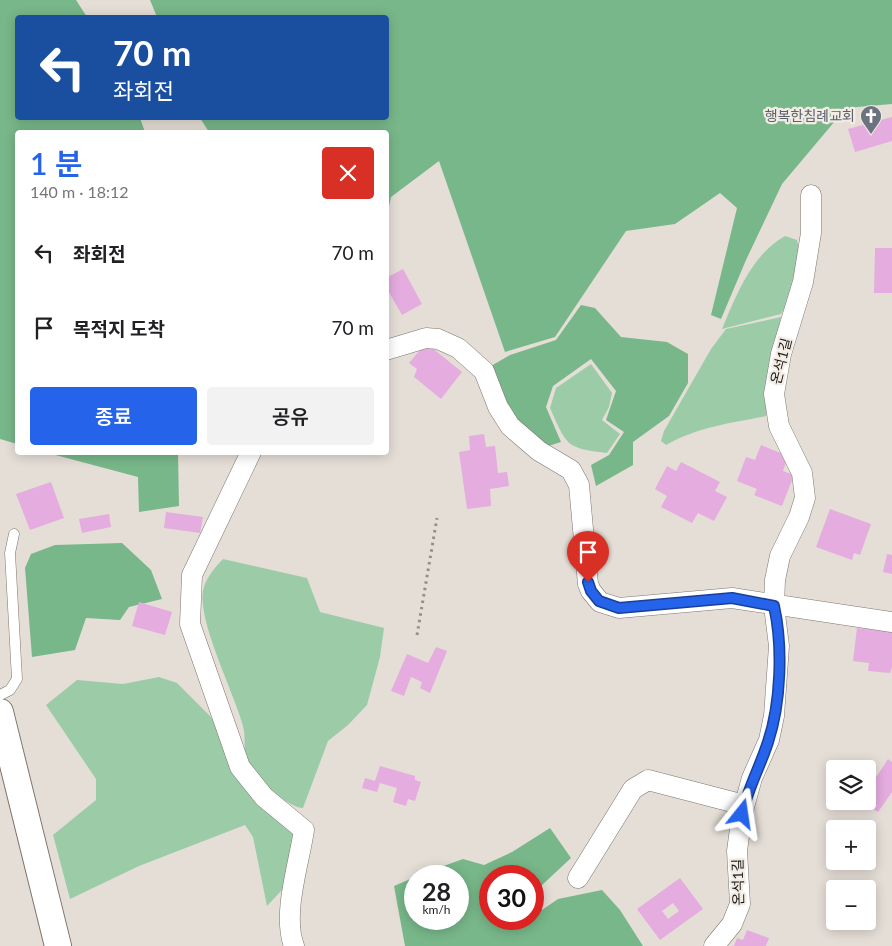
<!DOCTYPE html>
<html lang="ko">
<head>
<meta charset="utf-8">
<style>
  body { margin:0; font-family:Lato,"Noto Sans KR",sans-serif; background:#f2f2f2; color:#202124; height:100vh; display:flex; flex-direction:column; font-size:19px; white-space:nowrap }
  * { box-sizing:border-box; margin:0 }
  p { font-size:16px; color:#757577 }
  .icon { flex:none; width:28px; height:28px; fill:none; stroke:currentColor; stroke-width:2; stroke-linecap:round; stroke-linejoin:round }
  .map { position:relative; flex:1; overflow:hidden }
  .drawer { position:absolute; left:15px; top:130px; width:374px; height:325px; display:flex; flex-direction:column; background:#fff; border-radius:5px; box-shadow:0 2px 12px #0003 }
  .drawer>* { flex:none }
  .guide { position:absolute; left:15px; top:15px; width:374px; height:105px; border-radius:5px; box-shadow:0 2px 12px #0003; background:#1a4fa0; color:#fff; overflow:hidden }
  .buttons { position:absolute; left:826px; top:760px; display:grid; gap:10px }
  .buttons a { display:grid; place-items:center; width:50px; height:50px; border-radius:5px; background:#fff; box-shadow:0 2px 12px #0003; font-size:25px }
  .speed { position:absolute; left:404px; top:865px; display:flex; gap:10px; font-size:25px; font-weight:700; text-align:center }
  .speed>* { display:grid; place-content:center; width:65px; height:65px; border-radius:50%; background:#fff; box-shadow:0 2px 12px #0003; line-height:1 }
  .speed small { font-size:12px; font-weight:400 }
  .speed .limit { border:8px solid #d22; background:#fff; color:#111 }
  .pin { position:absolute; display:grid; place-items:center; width:42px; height:42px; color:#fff; margin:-51px -21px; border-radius:50% 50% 50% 0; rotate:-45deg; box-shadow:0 0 5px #0007 }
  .pin .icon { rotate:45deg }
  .me { position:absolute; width:55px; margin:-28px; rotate:15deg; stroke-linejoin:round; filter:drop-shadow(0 0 4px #0008) }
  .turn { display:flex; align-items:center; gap:18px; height:105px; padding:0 15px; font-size:22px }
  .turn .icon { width:65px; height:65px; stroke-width:2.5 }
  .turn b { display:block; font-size:35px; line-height:42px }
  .round { display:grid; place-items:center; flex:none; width:52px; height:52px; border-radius:5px; background:#f2f2f2 }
  .headline { display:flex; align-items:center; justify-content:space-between; height:85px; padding:0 15px }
  h1 { font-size:30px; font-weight:600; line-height:38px; color:#2563eb }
  .button { display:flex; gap:10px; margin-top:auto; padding:10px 15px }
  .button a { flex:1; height:58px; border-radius:5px; background:#2563eb; color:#fff; font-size:20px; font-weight:600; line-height:58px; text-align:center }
  .button a+a { background:#f2f2f2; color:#202124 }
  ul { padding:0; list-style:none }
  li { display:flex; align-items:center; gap:15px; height:75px; padding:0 15px }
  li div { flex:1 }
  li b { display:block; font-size:19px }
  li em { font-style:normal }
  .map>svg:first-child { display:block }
</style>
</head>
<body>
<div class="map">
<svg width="892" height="946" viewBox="0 0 892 946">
  <rect width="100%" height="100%" fill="#e5ded7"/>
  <path fill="#9bcca7" d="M 785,236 L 797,240 L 801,257 L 792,295 L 781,314 L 722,329 C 736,296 751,255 785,236 Z
    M 781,317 L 766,416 C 731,423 697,427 666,445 L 661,441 L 664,431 L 711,349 L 726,329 Z
    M 591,364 L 612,393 L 609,407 L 602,420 L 620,434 L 607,453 C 566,448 567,446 550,408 L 556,388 Z
    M 223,559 L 307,578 L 320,612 L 384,628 L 380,657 L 367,705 L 348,725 L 328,741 L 303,808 C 286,807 253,776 247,760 C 243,750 246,737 243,726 C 234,692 198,623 203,591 C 205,579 215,567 223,559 Z
    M 159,677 L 177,683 L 210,716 L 294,834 L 292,868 L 282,890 L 267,906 L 253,837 L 245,825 L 139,866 L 70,899 L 53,835 L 96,800 L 96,779 L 46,705 L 77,680 L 123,684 Z"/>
  <path fill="#78b789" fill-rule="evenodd" d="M 0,0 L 76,0 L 87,17 L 18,18 L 18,118 L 140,118 L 145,132 L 18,132 L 17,444 L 0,439 Z
    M 150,0 L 892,0 L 892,104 L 846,108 L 782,184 L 746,260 L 721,319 L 711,315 L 737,208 L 720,193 L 675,224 L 626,231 L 555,337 L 505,352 L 439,161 L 391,197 L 386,220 L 386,132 L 209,132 L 200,118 L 386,118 L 386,18 L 157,17 Z
    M 581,305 L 595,308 L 621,337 L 667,342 L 688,354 L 688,383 L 669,416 L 633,442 L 633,465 L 596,486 L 591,465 L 609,455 L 624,432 L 606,420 L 616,391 L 591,359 L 553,386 L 546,407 L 561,442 L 542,448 L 512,417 L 491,366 L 510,355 L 556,340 Z
    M 48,453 L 178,453 L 179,506 L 139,512 L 138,477 Z
    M 122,543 L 151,570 L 162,599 L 129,607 L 120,620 L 86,618 L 75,650 L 32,657 L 25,568 L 31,554 L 55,545 Z
    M 550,828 L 571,858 L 541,886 L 542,910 L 558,899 L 602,890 L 620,910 L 643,946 L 405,946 L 394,886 L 415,877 L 415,919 L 458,919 L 458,876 L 416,876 L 463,859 L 484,865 L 512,852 ZM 532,876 L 532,919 L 490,919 L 490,876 Z"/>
  <path fill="#e4acdf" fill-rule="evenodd" d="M 892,117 L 892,141 L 855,152 L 848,129 Z
    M 875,248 L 892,248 L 892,293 L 874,293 Z
    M 403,269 L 422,304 L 402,315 L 386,287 L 386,278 Z
    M 426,343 L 462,372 L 441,399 L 414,377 L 417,369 L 409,363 Z
    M 484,434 L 486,447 L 495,446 L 498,473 L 507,472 L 509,486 L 490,489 L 491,506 L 467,509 L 459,452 L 470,450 L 469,436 Z
    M 761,445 L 788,456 L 783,471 L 794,475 L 782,506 L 754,495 L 757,489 L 737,481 L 746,457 L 755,460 Z
    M 681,462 L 720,482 L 715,491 L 727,497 L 714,521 L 698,513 L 692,523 L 661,507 L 667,496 L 655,489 L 667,466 L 676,471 Z
    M 51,482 L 64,518 L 30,530 L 16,494 Z
    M 830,509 L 871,524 L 860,555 L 854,553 L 852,560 L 816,547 Z
    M 166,512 L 203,517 L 200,533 L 164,528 Z
    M 109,514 L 111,527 L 82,533 L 79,519 Z
    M 887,554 L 892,555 L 892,574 L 883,572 Z
    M 139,602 L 172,612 L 165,635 L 132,626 Z
    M 857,628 L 892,632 L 892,667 L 890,673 L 868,671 L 869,663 L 853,661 Z
    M 436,647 L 447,651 L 430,693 L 420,688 L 422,682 L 411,677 L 404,696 L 391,691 L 407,654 L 428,663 Z
    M 888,759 L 892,762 L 892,792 L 878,812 L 861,801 L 868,801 L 868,781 L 873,773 L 877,776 Z
    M 380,766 L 415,776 L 415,780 L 421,782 L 415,801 L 408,799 L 406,806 L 393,802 L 397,788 L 380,783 L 377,792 L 362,788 L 365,778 L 375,781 Z
    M 680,878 L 703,909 L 660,940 L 637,909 ZM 673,903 L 679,911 L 668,919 L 662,911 Z
    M 747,930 L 769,938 L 766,946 L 734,946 L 737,938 L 743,940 Z"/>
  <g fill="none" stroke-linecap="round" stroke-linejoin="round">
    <g stroke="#7c766f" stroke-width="11">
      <path id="service" d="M 0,695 L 10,690 L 17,679 L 10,553 L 14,534"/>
    </g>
    <g stroke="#7c766f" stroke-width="21">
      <path id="minor" d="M 386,350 L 426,338 L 438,339 L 458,348 L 484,371 L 498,407 L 510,426 L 539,451 L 571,470 L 579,485 L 588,584 L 591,591 L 600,602 L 619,608 L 732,598 L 892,622
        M 251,452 L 192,575 L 190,624 L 240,767 L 264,797 L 304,830 C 299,864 282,914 294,946
        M 578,878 L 633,789 L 648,780 L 744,805
        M 714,946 L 732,924 L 740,904 L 737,851 L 742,814 L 752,778 L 769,740 L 774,716 L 779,646 L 774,606 L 775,580 L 780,556 L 799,517 L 805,498 L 802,473 L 779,426 L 774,394 L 781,354 L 803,282 L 811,233 L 811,195"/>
    </g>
    <g stroke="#7c766f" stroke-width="28">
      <path id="tertiary" d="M 0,712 L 58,946"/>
    </g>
    <path stroke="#948f89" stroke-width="3" stroke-dasharray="2.5 4" stroke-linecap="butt" d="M 417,635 L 437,518"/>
    <use href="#service" stroke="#fff" stroke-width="10"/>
    <use href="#minor" stroke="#fff" stroke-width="20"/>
    <use href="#tertiary" stroke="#fff" stroke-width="26"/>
  </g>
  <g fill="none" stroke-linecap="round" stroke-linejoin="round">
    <g stroke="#184099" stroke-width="12">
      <path id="route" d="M 588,582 L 591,591 L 599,601 L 619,608 L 732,598 L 774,606 C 783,646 781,703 768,742 C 760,767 748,788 742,814"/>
    </g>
    <use href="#route" stroke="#2563eb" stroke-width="9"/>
  </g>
  <defs>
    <g id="church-pin" transform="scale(1.125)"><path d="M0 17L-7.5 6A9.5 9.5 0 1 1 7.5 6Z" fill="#6b7280" stroke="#f2ece4"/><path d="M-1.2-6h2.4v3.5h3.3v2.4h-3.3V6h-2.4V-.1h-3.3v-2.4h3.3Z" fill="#fff"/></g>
  </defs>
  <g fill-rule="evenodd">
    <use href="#church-pin" x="871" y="116"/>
  </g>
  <g text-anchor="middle" stroke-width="4.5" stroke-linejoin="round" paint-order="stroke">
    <g font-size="14" fill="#5b616d" stroke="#f2ece4" text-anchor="end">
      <text x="855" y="121">행복한침례교회</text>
    </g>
    <g font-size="14" fill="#191714" stroke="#f2ece4">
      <text transform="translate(781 361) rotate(-76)" y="5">온석1길</text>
      <text transform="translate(738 882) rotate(-91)" y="5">온석1길</text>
    </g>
  </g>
</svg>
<div class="buttons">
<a><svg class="icon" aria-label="layers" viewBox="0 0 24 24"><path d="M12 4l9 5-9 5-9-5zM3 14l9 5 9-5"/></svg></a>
<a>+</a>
<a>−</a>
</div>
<div class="speed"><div>28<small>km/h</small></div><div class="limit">30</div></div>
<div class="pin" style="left:588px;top:582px;background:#d93025"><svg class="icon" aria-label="arrive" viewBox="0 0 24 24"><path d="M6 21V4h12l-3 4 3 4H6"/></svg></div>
<svg class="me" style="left:742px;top:814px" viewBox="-20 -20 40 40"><path d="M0-17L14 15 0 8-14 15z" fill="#2563eb" stroke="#fff" stroke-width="4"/></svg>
<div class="guide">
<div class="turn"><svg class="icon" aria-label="left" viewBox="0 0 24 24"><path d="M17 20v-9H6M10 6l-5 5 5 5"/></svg><div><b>70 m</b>좌회전</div></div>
</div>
<section class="drawer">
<div class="headline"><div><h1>1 분</h1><p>140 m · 18:12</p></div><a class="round" style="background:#d93025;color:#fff"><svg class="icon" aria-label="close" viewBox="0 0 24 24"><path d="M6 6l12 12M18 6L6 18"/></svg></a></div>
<ul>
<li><svg class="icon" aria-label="left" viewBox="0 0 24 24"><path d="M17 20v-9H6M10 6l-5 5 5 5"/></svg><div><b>좌회전</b></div><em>70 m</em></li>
<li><svg class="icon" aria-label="arrive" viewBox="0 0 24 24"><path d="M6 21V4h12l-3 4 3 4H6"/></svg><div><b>목적지 도착</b></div><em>70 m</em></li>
</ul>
<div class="button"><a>종료</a><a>공유</a></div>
</section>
</div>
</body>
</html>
